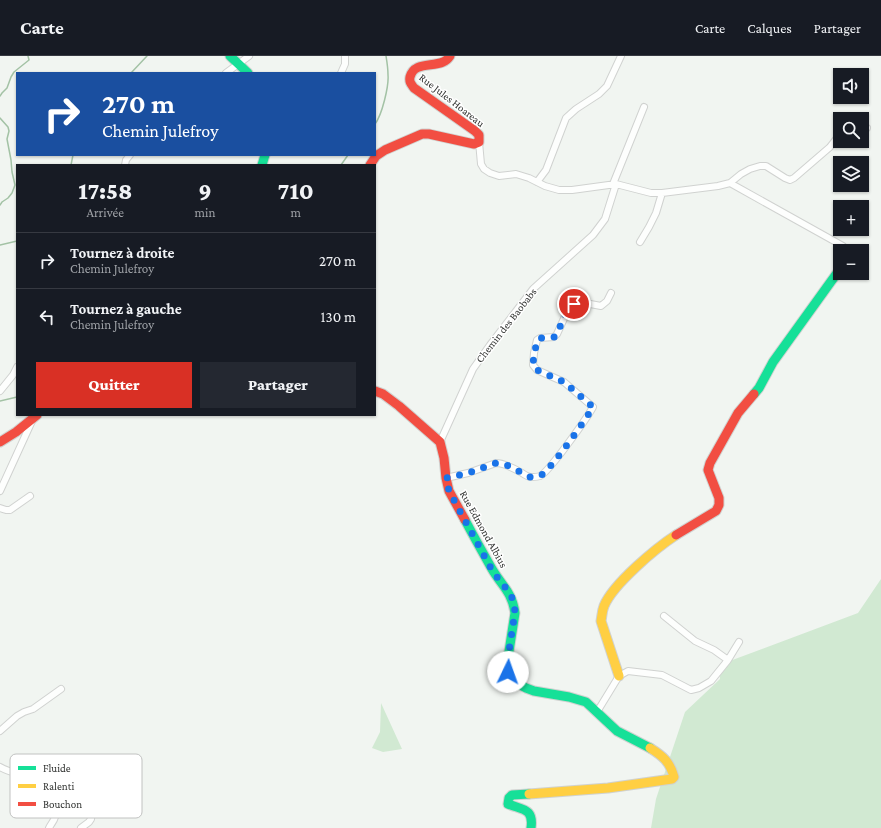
<!DOCTYPE html>
<html lang="fr">
<head>
<meta charset="utf-8">
<style>
  body { margin:0; font-family:"Crimson Pro",serif; background:#242831; color:#f1f3f6; height:100vh; display:flex; flex-direction:column; font-size:15px; white-space:nowrap }
  * { box-sizing:border-box; margin:0 }
  p { font-size:13px; color:#9ea1a6 }
  .icon { flex:none; width:22px; height:22px; fill:none; stroke:currentColor; stroke-width:2; stroke-linecap:round; stroke-linejoin:round }
  .map { position:relative; flex:1; overflow:hidden }
  .panel { position:absolute; left:16px; top:108px; width:360px; height:252px; display:flex; flex-direction:column; background:#171b24; border-radius:0px; box-shadow:0 1px 3px #0004 }
  .panel>* { flex:none }
  .banner { position:absolute; left:16px; top:16px; width:360px; height:84px; border-radius:0px; box-shadow:0 1px 3px #0004; background:#1a4fa0; color:#fff; overflow:hidden }
  .tools { position:absolute; left:833px; top:12px; display:grid; gap:8px }
  .tools a { display:grid; place-items:center; width:36px; height:36px; border-radius:0px; background:#171b24; box-shadow:0 1px 3px #0004; font-size:20px }
  .pin { position:absolute; display:grid; place-items:center; width:34px; height:34px; color:#fff; margin:-17px; border:2px solid #fff; border-radius:50%; box-shadow:0 1px 4px #0007 }
  .me { position:absolute; width:44px; margin:-22px; rotate:3deg; stroke-linejoin:round; filter:drop-shadow(0 0 3px #0008) }
  .turn { display:flex; align-items:center; gap:14px; height:84px; padding:0 20px; font-size:18px }
  .turn .icon { width:52px; height:52px; stroke-width:2.5 }
  .turn b { display:block; font-size:28px; line-height:34px }
  .eta { display:flex; justify-content:space-evenly; align-items:center; height:68px; text-align:center }
  .eta b { font-size:24px; font-weight:800; line-height:28px }
  .button { display:flex; gap:8px; margin-top:auto; padding:8px 20px }
  .button a { flex:1; height:46px; border-radius:0px; background:#d93025; color:#fff; font-size:16px; font-weight:800; line-height:46px; text-align:center }
  .button a+a { background:#242831; color:#f1f3f6 }
  ul { padding:0; list-style:none }
  li { display:flex; align-items:center; gap:12px; height:56px; padding:0 20px; border-top:1px solid #363941 }
  li div { flex:1 }
  li b { display:block; font-size:15px }
  li em { font-style:normal }
  header { display:flex; align-items:center; gap:24px; box-sizing:border-box; height:56px; padding:0 20px; background:#171b24; border-bottom:1px solid #363941 }
  header strong { font-size:19px }
  nav { display:flex; gap:22px; margin-inline-start:auto; font-size:14px }
  .map>svg:first-child { display:block }
</style>
</head>
<body>
<header>
<strong>Carte</strong>
<nav><a>Carte</a><a>Calques</a><a>Partager</a></nav>
</header>
<div class="map">
<svg width="881" height="772" viewBox="0 0 881 772">
  <rect width="100%" height="100%" fill="#f1f5f1"/>
  <path fill="#d1e9d2" d="M 881,523 L 881,772 L 651,772 L 656,743 L 685,656 L 720,623 L 719,609 L 858,557 Z
    M 381,647 L 402,693 L 383,696 L 372,692 L 380,676 Z"/>
  <g fill="none" stroke-linecap="round" stroke-linejoin="round">
    <path stroke="#a3c2a5" stroke-width="1.5" d="M 131,17 L 147,0
      M 0,40 L 2,37 L 7,32 L 11,21 L 14,16 L 29,4 L 28,0
      M 0,62 L 8,71 L 9,75 L 7,83 L 11,104 L 12,116 L 15,129 L 12,137 L 8,142 L 2,146 L 0,149
      M 375,68 C 382,59 389,30 388,19 C 388,13 387,6 386,0
      M 71,109 L 73,99
      M 341,109 L 348,99
      M 0,189 L 17,185
      M 0,345 L 17,341"/>
    <g stroke="#d0d2d0" stroke-width="8">
      <path id="street" d="M 226,17 L 249,0
        M 341,17 L 345,8 L 345,0
        M 862,71 L 867,72
        M 479,86 L 481,108 L 484,113 L 490,117 L 499,120 L 516,118 L 529,122 L 545,130 L 559,134 L 572,134 L 616,128 L 651,137 L 662,137 L 718,130 L 730,127 L 741,118 L 750,113 L 760,110 L 766,110 L 785,122 L 790,124 L 794,122 L 830,91 L 840,78
        M 125,109 L 126,104 L 130,99
        M 537,126 L 546,114 L 566,62 L 576,53 L 599,38 L 607,30 L 621,0
        M 730,127 L 843,190 L 847,194 L 847,195
        M 613,128 L 644,51
        M 640,186 L 649,171 L 656,157 L 662,137
        M 0,335 L 13,319 L 17,311
        M 440,386 L 473,313 L 490,289 L 533,233 L 593,179 L 605,163 L 616,128
        M 446,422 L 468,417 L 496,407 C 505,407 515,413 522,417 C 525,419 528,421 531,421 C 533,421 538,421 540,420 C 549,416 587,362 593,351 L 564,326 L 537,314 L 533,309 L 534,297 L 537,284 L 540,282 L 554,281 L 557,278 L 567,256 L 574,248 L 585,247 L 601,250 L 607,245 L 611,237
        M 0,435 L 32,365
        M 0,452 L 6,454 L 10,454 L 30,440
        M 664,560 L 695,585 L 714,594 L 728,604
        M 597,656 L 619,620 L 628,615 L 662,619 L 691,634 L 699,632 L 711,625 L 728,604 L 739,586
        M 0,675 L 17,660 L 24,656 L 33,653 L 61,633
        M 0,711 C 10,717 22,718 33,722 C 48,728 57,745 55,761 C 54,765 51,768 49,772
        M 81,772 L 89,766 L 91,763 L 94,743"/>
    </g>
    <g stroke="#d0d2d0" stroke-width="11">
      <path id="fast" d="M 230,0 L 248,17
        M 262,109 L 265,99
        M 754,338 L 759,332 L 773,306 L 840,213
        M 465,464 C 474,481 483,497 492,513 C 502,530 512,536 515,557 L 507,608 L 508,617 L 513,625 L 526,632 L 534,635 L 569,641 L 586,646 L 617,675 L 650,692
        M 529,738 L 512,739 L 509,742 L 508,748 C 522,754 534,752 531,772"/>
    </g>
    <g stroke="#d0d2d0" stroke-width="11">
      <path id="slow" d="M 619,620 L 601,565 C 602,560 602,555 604,550 C 613,528 656,492 676,479
        M 529,738 L 608,732 L 672,723 L 674,721 C 670,706 663,700 650,692"/>
    </g>
    <g stroke="#d0d2d0" stroke-width="11">
      <path id="jam" d="M 370,109 L 376,100 L 385,94 L 422,78 L 429,78 L 474,88 L 479,86 L 479,79 L 475,75 L 414,32 C 411,28 409,26 410,21 C 414,6 431,11 443,6 C 446,5 448,3 450,0
        M 375,335 L 383,338 L 399,350 L 440,386 L 444,402 L 446,422 L 449,435 L 465,464
        M 0,386 L 16,376 L 37,359
        M 676,479 L 716,455 L 719,449 L 719,442 L 708,414 L 710,407 L 738,357 L 754,338"/>
    </g>
    <use href="#street" stroke="#fdfefd" stroke-width="6"/>
    <use href="#fast" stroke="#16e098" stroke-width="9"/>
    <use href="#slow" stroke="#ffcf43" stroke-width="9"/>
    <use href="#jam" stroke="#f24e42" stroke-width="9"/>
  </g>
  <g fill="none" stroke-linecap="round" stroke-linejoin="round">
    <path stroke="#1a73e8" stroke-width="7" stroke-dasharray="0 12.6" d="M 508,616 L 507,608 L 515,556 L 514,548 L 511,539 L 502,527 L 493,516 L 449,435 L 446,422 L 468,417 L 496,407 C 506,407 514,413 522,417 C 525,419 528,421 531,421 C 533,421 538,421 540,420 C 549,416 587,362 593,351 L 564,326 L 537,314 L 533,309 L 534,297 L 538,284 L 540,282 L 554,281 L 557,278 L 566,256 L 574,248"/>
  </g>
  <g text-anchor="middle" stroke-width="3" stroke-linejoin="round" paint-order="stroke">
    <g font-size="11" fill="#313331" stroke="#fff">
      <text transform="translate(452 44) rotate(38)" y="4">Rue Jules Hoareau</text>
      <text transform="translate(506 269) rotate(-52)" y="4">Chemin des Baobabs</text>
      <text transform="translate(484 473) rotate(61)" y="4">Rue Edmond Albius</text>
    </g>
  </g>
  <rect x="10" y="698" width="132" height="64" rx="6" fill="#fff" stroke="#c1c2c1" stroke-width="1"/>
  <rect x="18" y="710" width="18" height="4" fill="#16e098"/>
  <rect x="18" y="728" width="18" height="4" fill="#ffcf43"/>
  <rect x="18" y="746" width="18" height="4" fill="#f24e42"/>
  <g font-size="11" fill="#313331">
    <text x="43" y="716">Fluide</text>
    <text x="43" y="734">Ralenti</text>
    <text x="43" y="752">Bouchon</text>
  </g>
</svg>
<div class="tools">
<a><svg class="icon" aria-label="sound" viewBox="0 0 24 24"><path d="M4 9h4l5-4v14l-5-4H4zM17 9q2 3 0 6"/></svg></a>
<a><svg class="icon" aria-label="search" viewBox="0 0 24 24"><circle cx="10" cy="10" r="6"/><path d="M15 15l6 6"/></svg></a>
<a><svg class="icon" aria-label="layers" viewBox="0 0 24 24"><path d="M12 4l9 5-9 5-9-5zM3 14l9 5 9-5"/></svg></a>
<a>+</a>
<a>−</a>
</div>
<div class="pin" style="left:574px;top:248px;background:#d93025"><svg class="icon" aria-label="arrive" viewBox="0 0 24 24"><path d="M6 21V4h12l-3 4 3 4H6"/></svg></div>
<svg class="me" style="left:508px;top:616px" viewBox="-20 -20 40 40"><circle r="19" fill="#fff"/><path d="M0-13L10 11 0 6-10 11z" fill="#1a73e8"/></svg>
<div class="banner">
<div class="turn"><svg class="icon" aria-label="right" viewBox="0 0 24 24"><path d="M7 20v-9h11M14 6l5 5-5 5"/></svg><div><b>270 m</b>Chemin Julefroy</div></div>
</div>
<section class="panel">
<div class="eta">
<div><b>17:58</b><p>Arrivée</p></div>
<div><b>9</b><p>min</p></div>
<div><b>710</b><p>m</p></div>
</div>
<ul>
<li><svg class="icon" aria-label="right" viewBox="0 0 24 24"><path d="M7 20v-9h11M14 6l5 5-5 5"/></svg><div><b>Tournez à droite</b><p>Chemin Julefroy</p></div><em>270 m</em></li>
<li><svg class="icon" aria-label="left" viewBox="0 0 24 24"><path d="M17 20v-9H6M10 6l-5 5 5 5"/></svg><div><b>Tournez à gauche</b><p>Chemin Julefroy</p></div><em>130 m</em></li>
</ul>
<div class="button"><a>Quitter</a><a>Partager</a></div>
</section>
</div>
</body>
</html>
